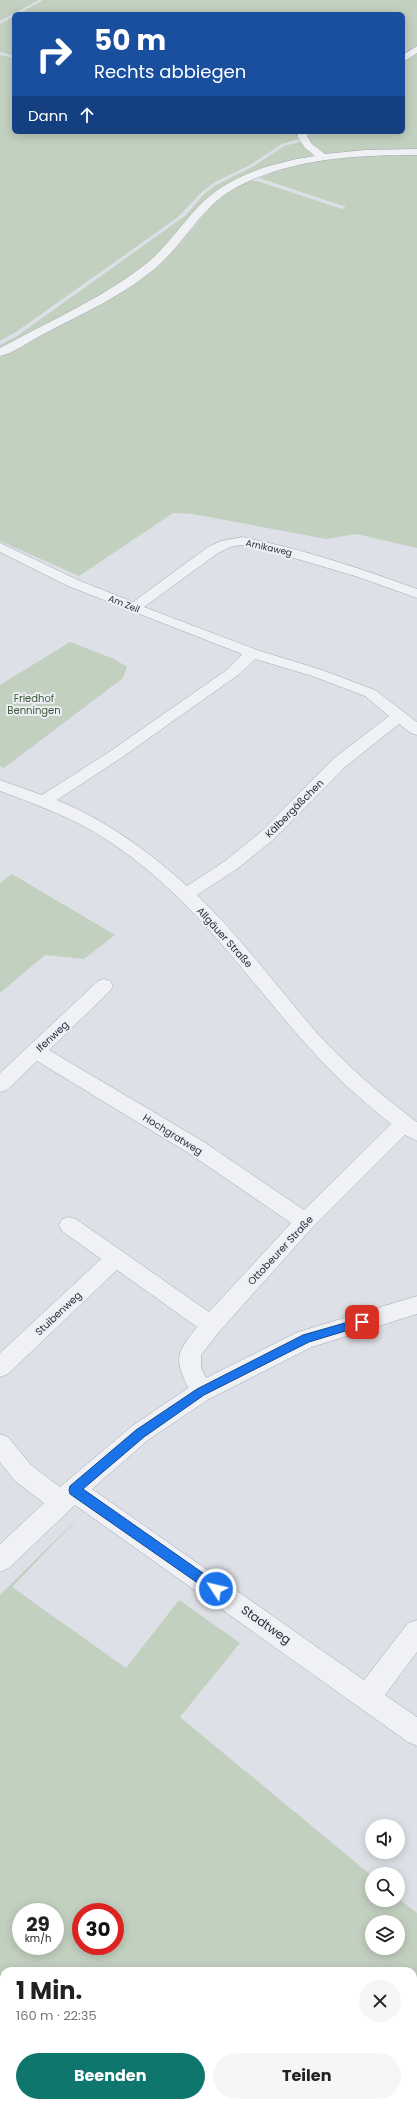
<!DOCTYPE html>
<html lang="de">
<head>
<meta charset="utf-8">
<style>
  body { margin:0; font-family:Poppins,sans-serif; background:#f6f6f6; color:#222; height:100vh; display:flex; flex-direction:column; font-size:15px; white-space:nowrap }
  * { box-sizing:border-box; margin:0 }
  p { font-size:13px; color:#767676 }
  .icon { flex:none; width:22px; height:22px; fill:none; stroke:currentColor; stroke-width:2; stroke-linecap:round; stroke-linejoin:round }
  .map { position:relative; flex:1; overflow:hidden }
  .sheet { position:absolute; left:0px; top:1967px; width:417px; height:140px; display:flex; flex-direction:column; background:#fff; border-radius:12px 12px 0 0; box-shadow:0 2px 10px #0003 }
  .sheet>* { flex:none }
  .hud { position:absolute; left:12px; top:12px; width:393px; height:122px; border-radius:6px; box-shadow:0 2px 10px #0003; background:#1a4fa0; color:#fff; overflow:hidden }
  .controls { position:absolute; left:365px; top:1819px; display:grid; gap:8px }
  .controls a { display:grid; place-items:center; width:40px; height:40px; border-radius:50%; background:#fff; box-shadow:0 2px 10px #0003; font-size:20px }
  .speed { position:absolute; left:12px; top:1903px; display:flex; gap:8px; font-size:20px; font-weight:700; text-align:center }
  .speed>* { display:grid; place-content:center; width:52px; height:52px; border-radius:50%; background:#fff; box-shadow:0 2px 10px #0003; line-height:1 }
  .speed small { font-size:10px; font-weight:400 }
  .speed .limit { border:6px solid #d22; background:#fff; color:#111 }
  .pin { position:absolute; display:grid; place-items:center; width:34px; height:34px; color:#fff; margin:-17px; border-radius:8px; box-shadow:0 2px 6px #0006 }
  .me { position:absolute; width:44px; margin:-22px; rotate:305deg; stroke-linejoin:round; filter:drop-shadow(0 0 3px #0008) }
  .turn { display:flex; align-items:center; gap:14px; height:84px; padding:0 16px; font-size:18px }
  .turn .icon { width:52px; height:52px; stroke-width:2.5 }
  .turn b { display:block; font-size:28px; line-height:34px }
  .then { display:flex; align-items:center; height:38px; padding:0 16px; background:#0003; gap:8px; font-size:15px }
  .round { display:grid; place-items:center; flex:none; width:42px; height:42px; border-radius:21px; background:#f6f6f6 }
  .headline { display:flex; align-items:center; justify-content:space-between; height:68px; padding:0 16px }
  h1 { font-size:24px; font-weight:700; line-height:30px }
  .primary-button { display:flex; gap:8px; margin-top:auto; padding:8px 16px }
  .primary-button a { flex:1; height:46px; border-radius:24px; background:#0f766e; color:#fff; font-size:16px; font-weight:700; line-height:46px; text-align:center }
  .primary-button a+a { background:#f6f6f6; color:#222 }
  .map>svg:first-child { display:block }
</style>
</head>
<body>
<div class="map">
<svg width="417" height="2107" viewBox="0 0 417 2107">
  <rect width="100%" height="100%" fill="#dde0e6"/>
  <path fill="#c2d0bf" fill-rule="evenodd" d="M 0,0 L 39,0 L 0,21 Z
    M 43,0 L 417,0 L 417,46 L 403,56 L 403,14 L 18,14 Z
    M 14,16 L 14,56 L 0,52 L 0,24 Z
    M 417,52 L 417,150 L 331,154 L 322,153 L 307,140 L 308,132 L 403,132 L 403,62 Z
    M 0,55 L 14,58 L 14,132 L 299,132 L 299,139 L 282,144 L 250,165 L 215,182 L 203,191 L 177,218 L 16,332 L 0,341 Z
    M 300,142 L 313,154 L 311,158 L 240,179 L 140,270 L 105,292 L 0,349 L 0,345 L 17,336 L 186,215 L 204,194 L 216,185 L 254,166 L 284,146 Z
    M 417,154 L 417,548 L 356,534 L 326,539 L 193,514 L 173,513 L 79,576 L 0,541 L 0,357 L 156,267 L 176,248 L 213,204 L 233,189 L 250,181 L 257,181 L 342,209 L 346,207 L 259,178 C 308,157 364,155 417,154 Z
    M 70,642 L 114,659 L 127,667 L 123,678 L 4,768 L 0,766 L 0,685 Z
    M 12,874 L 115,935 L 84,959 L 45,955 L 0,993 L 0,883 Z
    M 85,1511 L 12,1587 L 126,1668 L 179,1600 L 240,1643 L 180,1717 L 372,1876 L 372,1900 L 398,1900 L 398,1898 L 417,1913 L 417,2107 L 0,2107 L 0,1595 ZM 21,1912 L 55,1912 L 55,1946 L 21,1946 ZM 81,1912 L 115,1912 L 115,1946 L 81,1946 ZM 372,1922 L 398,1922 L 398,1948 L 372,1948 ZM 4,1971 L 413,1971 L 413,2103 L 4,2103 Z"/>
  <g fill="none" stroke-linecap="round" stroke-linejoin="round">
    <g stroke="#a3a7b0" stroke-width="1">
      <path id="minor" d="M 417,46 L 417,53 L 403,62 L 403,55 Z
        M 299,132 L 309,132 L 307,136 L 312,144 L 325,154 L 365,150 L 417,149 L 417,155 C 356,155 292,158 237,187 C 203,205 187,239 160,264 C 126,295 81,314 40,336 C 28,342 14,353 0,356 L 0,348 C 48,322 98,300 142,267 C 164,251 179,227 198,207 C 227,176 274,162 315,156 L 305,148 L 297,136 Z
        M 242,537 C 302,549 360,568 417,589 L 417,598 L 355,576 L 270,551 L 242,545 L 230,547 L 218,553 L 144,607 L 257,650 L 322,670 L 375,690 L 417,722 L 417,735 L 411,733 L 399,724 L 345,767 L 274,839 L 237,869 L 197,895 C 241,937 277,987 317,1033 C 347,1066 381,1095 417,1122 L 417,1141 L 405,1135 L 312,1228 L 219,1332 L 201,1355 L 201,1368 L 206,1378 L 298,1332 L 417,1296 L 417,1314 L 312,1347 L 209,1399 L 148,1440 L 92,1489 L 364,1680 L 408,1623 L 417,1620 L 417,1652 L 385,1695 L 417,1717 L 417,1746 L 408,1742 L 75,1505 L 9,1568 L 0,1572 L 0,1544 L 44,1503 L 15,1481 L 0,1462 L 0,1434 L 8,1437 L 31,1465 L 60,1487 L 132,1426 L 188,1388 C 174,1357 176,1354 197,1327 L 117,1270 L 8,1374 L 0,1377 L 0,1353 L 101,1259 L 62,1231 L 59,1225 L 62,1219 L 69,1217 L 76,1219 L 209,1312 L 291,1223 L 190,1154 L 37,1061 L 7,1090 L 0,1092 L 0,1073 L 98,981 L 104,979 L 110,981 L 113,986 L 110,991 L 49,1050 L 204,1142 L 304,1210 L 391,1124 C 364,1102 338,1080 315,1054 C 245,978 196,898 107,840 C 74,818 37,805 0,791 L 0,780 L 42,795 L 109,752 L 228,669 L 242,654 L 68,586 L 0,552 L 0,543 L 78,580 L 133,602 L 208,547 L 221,541 ZM 255,659 L 312,676 L 365,696 L 389,716 L 333,759 L 262,831 L 225,861 L 187,886 C 148,851 106,820 57,800 L 121,758 L 238,675 Z"/>
    </g>
    <use href="#minor" fill="#eff1f5" fill-rule="evenodd"/>
  </g>
  <path fill="#1a73e8" stroke="#114b97" d="M 362,1318 L 365,1319 L 367,1322 L 365,1325 L 309,1342 L 204,1395 L 144,1437 L 83,1489 L 220,1585 L 222,1589 L 220,1593 L 216,1595 L 212,1593 L 70,1494 L 69,1490 L 70,1486 L 136,1430 L 197,1389 L 303,1335 Z"/>
  <g text-anchor="middle" stroke-width="4" stroke-linejoin="round" paint-order="stroke">
    <g font-size="9" fill="#272e3c" stroke="#eceff4">
      <text transform="translate(269 548) rotate(13)" y="3">Arnikaweg</text>
      <text transform="translate(124 604) rotate(22)" y="3">Am Zeil</text>
    </g>
    <g font-size="10" fill="#3a5736" stroke="#eceff4">
      <text x="34" y="702">Friedhof<tspan x="34" dy="12">Benningen</tspan></text>
    </g>
    <g font-size="10" fill="#272e3c" stroke="#eceff4">
      <text transform="translate(294 808) rotate(-45)" y="4">Kälbergäßchen</text>
      <text transform="translate(225 937) rotate(48)" y="4">Allgäuer Straße</text>
      <text transform="translate(52 1036) rotate(-43)" y="4">Ifenweg</text>
      <text transform="translate(173 1134) rotate(32)" y="4">Hochgratweg</text>
      <text transform="translate(280 1250) rotate(-47)" y="4">Ottobeurer Straße</text>
      <text transform="translate(58 1313) rotate(-43)" y="4">Stuibenweg</text>
    </g>
    <g font-size="12" fill="#272e3c" stroke="#eceff4">
      <text transform="translate(266 1625) rotate(35)" y="4">Stadtweg</text>
    </g>
  </g>
</svg>
<div class="controls">
<a><svg class="icon" aria-label="sound" viewBox="0 0 24 24"><path d="M4 9h4l5-4v14l-5-4H4zM17 9q2 3 0 6"/></svg></a>
<a><svg class="icon" aria-label="search" viewBox="0 0 24 24"><circle cx="10" cy="10" r="6"/><path d="M15 15l6 6"/></svg></a>
<a><svg class="icon" aria-label="layers" viewBox="0 0 24 24"><path d="M12 4l9 5-9 5-9-5zM3 14l9 5 9-5"/></svg></a>
</div>
<div class="speed"><div>29<small>km/h</small></div><div class="limit">30</div></div>
<div class="pin" style="left:362px;top:1322px;background:#d93025"><svg class="icon" aria-label="arrive" viewBox="0 0 24 24"><path d="M6 21V4h12l-3 4 3 4H6"/></svg></div>
<svg class="me" style="left:216px;top:1589px" viewBox="-20 -20 40 40"><circle r="17" fill="#1a73e8" stroke="#fff" stroke-width="3"/><path d="M0-11L8 9 0 5-8 9z" fill="#fff"/></svg>
<div class="hud">
<div class="turn"><svg class="icon" aria-label="right" viewBox="0 0 24 24"><path d="M7 20v-9h11M14 6l5 5-5 5"/></svg><div><b>50 m</b>Rechts abbiegen</div></div>
<div class="then">Dann<svg class="icon" aria-label="ahead" viewBox="0 0 24 24"><path d="M12 20V5M6 11l6-6 6 6"/></svg></div>
</div>
<section class="sheet">
<div class="headline"><div><h1>1 Min.</h1><p>160 m · 22:35</p></div><a class="round"><svg class="icon" aria-label="close" viewBox="0 0 24 24"><path d="M6 6l12 12M18 6L6 18"/></svg></a></div>
<div class="primary-button"><a>Beenden</a><a>Teilen</a></div>
</section>
</div>
</body>
</html>
